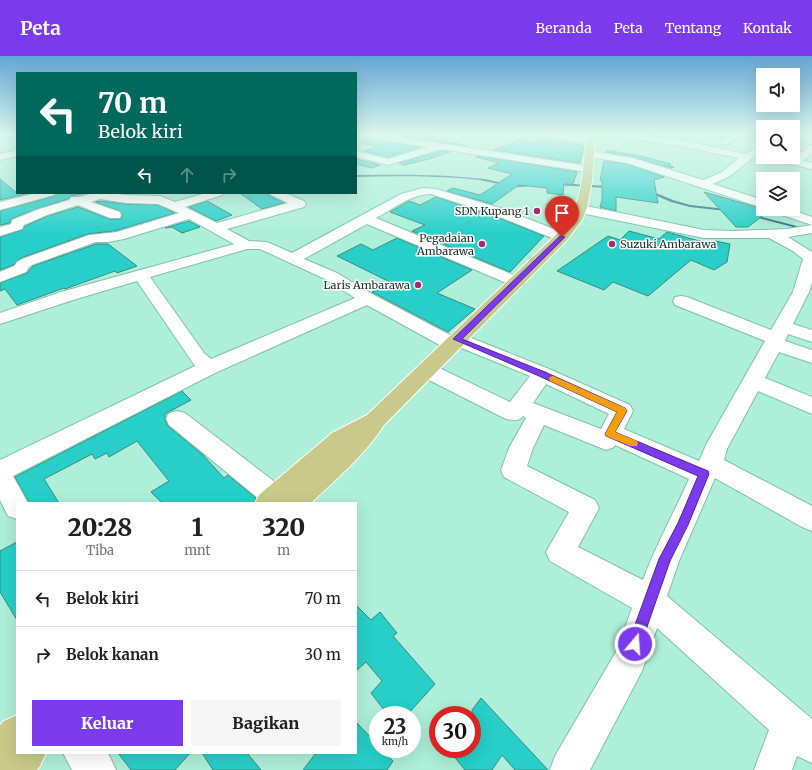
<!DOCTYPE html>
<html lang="id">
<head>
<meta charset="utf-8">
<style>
  body { margin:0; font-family:Merriweather,serif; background:#f6f6f6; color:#202124; height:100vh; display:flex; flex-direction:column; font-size:15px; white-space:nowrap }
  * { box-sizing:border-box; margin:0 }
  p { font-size:13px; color:#757577 }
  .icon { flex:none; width:22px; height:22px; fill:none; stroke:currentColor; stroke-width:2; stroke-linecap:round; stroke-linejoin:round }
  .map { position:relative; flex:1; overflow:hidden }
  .details { position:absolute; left:16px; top:446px; width:341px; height:252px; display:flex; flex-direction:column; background:#fff; border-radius:0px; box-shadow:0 4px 16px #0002 }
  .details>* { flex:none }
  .hud { position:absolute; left:16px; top:16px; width:341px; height:122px; border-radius:0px; box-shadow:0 4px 16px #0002; background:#00695c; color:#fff; overflow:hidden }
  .fabs { position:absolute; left:756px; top:12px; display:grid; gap:8px }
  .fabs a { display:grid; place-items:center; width:44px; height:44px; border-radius:0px; background:#fff; box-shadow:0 4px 16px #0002; font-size:20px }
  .speed { position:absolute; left:369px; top:650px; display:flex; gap:8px; font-size:20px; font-weight:700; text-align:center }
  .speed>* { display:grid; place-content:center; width:52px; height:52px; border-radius:50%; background:#fff; box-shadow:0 4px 16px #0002; line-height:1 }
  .speed small { font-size:10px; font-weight:400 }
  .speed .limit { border:6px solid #d22; background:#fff; color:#111 }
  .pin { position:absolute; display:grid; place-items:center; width:34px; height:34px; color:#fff; margin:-41px -17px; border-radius:50% 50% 50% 0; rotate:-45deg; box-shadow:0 0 4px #0007 }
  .pin .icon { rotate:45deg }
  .me { position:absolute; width:44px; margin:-22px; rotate:18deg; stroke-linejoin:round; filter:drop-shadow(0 0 3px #0008) }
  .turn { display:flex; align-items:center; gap:14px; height:84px; padding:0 16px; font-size:18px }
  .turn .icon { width:52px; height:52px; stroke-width:2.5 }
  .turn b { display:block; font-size:28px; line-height:34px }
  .lanes { display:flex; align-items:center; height:38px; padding:0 16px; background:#0003; justify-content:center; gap:20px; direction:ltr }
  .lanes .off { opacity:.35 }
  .eta { display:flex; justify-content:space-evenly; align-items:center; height:68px; text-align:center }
  .eta b { font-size:24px; font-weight:800; line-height:28px }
  .primary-button { display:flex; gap:8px; margin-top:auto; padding:8px 16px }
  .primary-button a { flex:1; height:46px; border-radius:0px; background:#7c3aed; color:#fff; font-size:16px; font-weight:800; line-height:46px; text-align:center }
  .primary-button a+a { background:#f6f6f6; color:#202124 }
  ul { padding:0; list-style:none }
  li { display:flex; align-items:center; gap:12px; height:56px; padding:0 16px; border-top:1px solid #e0e0e0 }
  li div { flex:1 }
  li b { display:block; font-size:15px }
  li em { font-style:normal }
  header { display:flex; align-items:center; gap:24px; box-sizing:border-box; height:56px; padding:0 20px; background:#7c3aed; color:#fff }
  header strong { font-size:19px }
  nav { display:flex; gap:22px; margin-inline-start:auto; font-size:14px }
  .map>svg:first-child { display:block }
</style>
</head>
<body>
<header>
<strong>Peta</strong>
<nav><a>Beranda</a><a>Peta</a><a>Tentang</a><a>Kontak</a></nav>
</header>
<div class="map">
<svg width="812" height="714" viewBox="0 0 812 714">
  <rect width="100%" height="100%" fill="#adefd8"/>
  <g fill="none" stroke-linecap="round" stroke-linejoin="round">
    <path fill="#327389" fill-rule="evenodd" d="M 356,119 C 391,119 426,118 461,121 C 469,122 477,122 485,123 C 503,127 516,132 534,127 L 535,128 C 519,135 501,128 484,125 C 476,123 468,123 460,122 C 425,120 391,120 356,121 Z
      M 556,127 L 607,130 L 608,131 L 607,132 L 557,129 Z
      M 651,135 L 673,144 L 690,149 L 726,153 L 727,154 L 726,155 L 690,151 L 671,146 L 650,137 L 650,136 Z
      M 754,159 L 812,174 L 812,176 L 754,161 Z"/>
  </g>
  <path fill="#27cfc8" stroke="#3d8783" d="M 392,79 L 422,79 L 467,90 Z
    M 544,81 L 584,90 L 580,107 L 494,94 L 520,84 L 533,87 Z
    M 370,83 L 421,91 L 388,101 L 364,95 L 377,91 L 361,87 Z
    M 606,94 L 640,100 L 671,108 L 668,109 L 674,111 L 671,112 L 633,101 L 606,96 Z
    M 441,95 L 450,96 L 429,103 L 404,109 L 399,107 Z
    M 479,100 L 577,116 L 573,128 L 564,128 L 563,139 L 547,137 L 547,132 L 519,129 L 492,148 L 447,135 L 453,132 L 480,139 L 512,118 L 488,112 L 499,107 L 476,101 Z
    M 356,103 L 380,109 L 372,112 L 356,108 Z
    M 604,105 L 627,108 L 664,121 L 654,124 L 658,147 L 616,141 L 616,155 L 600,151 L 602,144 L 602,124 L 600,124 Z
    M 0,123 L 17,137 L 30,137 L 0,144 Z
    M 704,136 L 763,153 L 770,154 L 748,171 L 736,171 Z
    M 58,137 L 88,137 L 71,140 L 68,143 L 39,152 L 11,163 L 10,167 L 0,169 L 0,155 L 54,140 Z
    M 240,137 L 268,137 L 270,140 L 284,147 L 262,153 Z
    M 436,141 L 494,160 L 544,180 L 510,216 L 412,175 L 425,169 L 390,156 L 409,145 L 420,149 Z
    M 100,145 L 126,148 L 158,149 L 175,157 L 114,175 L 88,178 L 21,202 L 13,209 L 0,214 L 0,181 L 22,174 L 25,170 L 48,160 L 78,151 L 109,163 L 121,163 L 122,159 L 120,155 L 96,146 Z
    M 207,145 L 232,159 L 216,165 L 189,151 Z
    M 189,165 L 200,171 L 182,177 L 172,171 L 165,172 Z
    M 629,175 L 659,183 L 667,176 L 714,189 L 715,185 L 730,188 L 727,206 L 714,214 L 691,204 L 648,240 L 613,226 L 604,234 L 557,215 L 608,180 L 620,184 Z
    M 397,182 L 472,214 L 437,237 L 475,253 L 448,276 L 372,236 L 390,226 L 337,200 L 361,188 L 373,194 Z
    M 96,188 L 108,188 L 137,210 L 117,217 L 115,215 L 65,233 L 64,232 L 17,249 L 5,233 L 0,235 L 0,227 L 27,217 L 33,210 Z
    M 182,335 L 191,344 L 165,358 L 165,364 L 168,370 L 203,399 L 224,422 L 228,419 L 256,442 L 254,447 L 162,447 L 151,436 L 169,425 L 137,385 L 109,401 L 107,397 L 95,403 L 92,398 L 44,423 L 59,447 L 29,447 L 15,421 Z
    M 17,486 L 17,564 L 0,536 L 0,495 Z
    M 356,549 L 371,564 L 380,556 L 397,577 L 393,580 L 435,628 L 407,659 L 388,659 L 371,637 L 382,625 L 366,606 L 356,615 Z
    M 481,642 L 548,714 L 515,714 L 502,699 L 492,714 L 465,714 L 448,693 L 472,693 L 472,654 Z
    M 356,666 L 378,689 L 378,693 L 381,693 L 393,705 L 387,714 L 303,714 L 316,697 L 356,697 Z
    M 118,697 L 190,697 L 175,714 L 131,714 Z
    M 202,697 L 247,697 L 261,714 L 213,714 Z"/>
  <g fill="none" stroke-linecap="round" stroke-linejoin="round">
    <g stroke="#80c0aa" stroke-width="2">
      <path id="minor" d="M 366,79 L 385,79 L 588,110 L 593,113 L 588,116 L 441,93 L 388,109 L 356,101 L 356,95 L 388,103 L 428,91 L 370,82 Z
        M 547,79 C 556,78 588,78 595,85 L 590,88 L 551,82 Z
        M 618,79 L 639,79 L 675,83 L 746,98 L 754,94 L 763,96 L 763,101 L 767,101 L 755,100 L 730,120 L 713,128 L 763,144 L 763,152 L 627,107 L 589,101 L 584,98 L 589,95 L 633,102 L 703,124 L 722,116 L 739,102 L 675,89 L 622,82 Z
        M 733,79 L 743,79 L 728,88 L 722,88 L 720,86 Z
        M 812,89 L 812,97 L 803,105 L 812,107 L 812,113 L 769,103 L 768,101 L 793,103 L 809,90 Z
        M 17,94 L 17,100 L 0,104 L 0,98 Z
        M 423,132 L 436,133 L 503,153 L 567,178 L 569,181 L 567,184 L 562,185 L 557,184 L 495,159 L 431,138 C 411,138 393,153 376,162 L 523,223 L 525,226 L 523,229 L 517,231 L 511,229 L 367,168 L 304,203 L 337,217 L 374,239 L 450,279 L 457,277 L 464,279 L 549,313 L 630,349 L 633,355 L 624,373 L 699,405 L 707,387 L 765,285 L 675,249 L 673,245 L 675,241 L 681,240 L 687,241 L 771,274 L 793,236 L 803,203 L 793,195 L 769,182 L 704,182 L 581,157 L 577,156 L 575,153 L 577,150 L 581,149 L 704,174 L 732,175 L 787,173 L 812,169 L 812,177 L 788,181 L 812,196 L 812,226 L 809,236 L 793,268 L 812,274 L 812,286 L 788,278 L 785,285 L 812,294 L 812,307 L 779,296 L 765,322 L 812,341 L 812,358 L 758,335 L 727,393 L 724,404 L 812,450 L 812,475 L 802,471 L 715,422 L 679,505 L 667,540 L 812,663 L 812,707 L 797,700 L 792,714 L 754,714 L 769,674 L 657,572 L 642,615 L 590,714 L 550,714 L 555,700 L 617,594 L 632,552 L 550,505 L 546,496 L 569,456 L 504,421 L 501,414 L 509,392 L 526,362 L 523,360 C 519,366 512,364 506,363 L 419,319 L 416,314 L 419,309 L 426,307 L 433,309 L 510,346 L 530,320 L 459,291 L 452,294 L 445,292 L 367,249 L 215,317 L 13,420 L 28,447 L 17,447 L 17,463 L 8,460 L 0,444 L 0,404 L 195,310 L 137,225 L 73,244 L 0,268 L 0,257 L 61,236 L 234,188 L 189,163 L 124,183 L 108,186 L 96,186 L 32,209 L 29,211 L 26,216 L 0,226 L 0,216 L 14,210 L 17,206 L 22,203 L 89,179 L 117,176 L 179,157 L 158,148 L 126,147 L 100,143 L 91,146 L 120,156 L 121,159 L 120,162 L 110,162 L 78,149 L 47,159 L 24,169 L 22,173 L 0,180 L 0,171 L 11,168 L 12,164 L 39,153 L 69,144 L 71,141 L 79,141 L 94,137 L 110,137 L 126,139 L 160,140 L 175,146 L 206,137 L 224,137 L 222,139 L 185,151 L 217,167 L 288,147 L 271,139 L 269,137 L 285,137 L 304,145 L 306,148 L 304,151 L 227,173 L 249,185 L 267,186 L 292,197 L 401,138 ZM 247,193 L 260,193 L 325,223 L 355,242 L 211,303 L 204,297 L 150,221 ZM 546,328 L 609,358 L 601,373 L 533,347 ZM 544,369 L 606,394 L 614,391 L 615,389 L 689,423 C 674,457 656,489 643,524 L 578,491 L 599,452 L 595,444 L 527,410 L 533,392 Z
        M 36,137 L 56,137 L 54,139 L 0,154 L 0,146 Z
        M 771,153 L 789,153 L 812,161 L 812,169 L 773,156 Z
        M 177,355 L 185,357 L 284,433 L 288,441 L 285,447 L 264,447 L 169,369 L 166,363 L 169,357 Z
        M 63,697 L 108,697 L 116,714 L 72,714 Z"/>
    </g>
    <g stroke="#fff" stroke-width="2">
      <path id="major" d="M 587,79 L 595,79 L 592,125 L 587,152 L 582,164 L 567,184 L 384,369 C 364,400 337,422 311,447 L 255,447 L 259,439 L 332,377 L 367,359 L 557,178 C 562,172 568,166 572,158 C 584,135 583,104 587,79 Z
        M 17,659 L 17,697 L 46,697 L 40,710 L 37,714 L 0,714 L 0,669 L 4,665 Z"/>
    </g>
    <use href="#minor" fill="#fff" fill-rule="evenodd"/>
    <use href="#major" fill="#c8c98a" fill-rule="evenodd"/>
  </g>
  <linearGradient id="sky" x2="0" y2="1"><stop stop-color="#64a5d3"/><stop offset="0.44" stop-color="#daf8ed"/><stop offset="1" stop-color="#daf8ed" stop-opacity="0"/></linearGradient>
  <rect width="812" height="178" fill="url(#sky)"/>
  <path fill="#7c3aed" stroke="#51269a" d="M 560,180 L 565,181 L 462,283 L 545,316 L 625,352 L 627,355 L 615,376 L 708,415 L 709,418 L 688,469 L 670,505 L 641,588 L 640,593 L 635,595 L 630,593 L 628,588 L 659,503 L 678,467 L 698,420 L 606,380 L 605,378 L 617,356 L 539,320 L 453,283 Z"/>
  <path fill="#f59e0b" d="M 553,320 L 625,352 L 627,355 L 615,376 L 637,385 L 638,387 L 637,390 L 630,390 L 606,380 L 605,378 L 617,356 L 550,325 L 549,323 L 550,321 Z"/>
  <g fill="#aa2772" stroke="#fff" stroke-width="1.5">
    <circle cx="537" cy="155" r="4"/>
    <circle cx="482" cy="188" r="4"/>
    <circle cx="612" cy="188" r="4"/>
    <circle cx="418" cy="229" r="4"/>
  </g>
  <g text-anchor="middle" stroke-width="3" stroke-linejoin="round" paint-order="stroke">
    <g font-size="11" fill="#163128" stroke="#fff" text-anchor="end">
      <text x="529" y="159">SDN Kupang 1</text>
      <text x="474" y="186">Pegadaian<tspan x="474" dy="13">Ambarawa</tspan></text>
      <text x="620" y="192" text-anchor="start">Suzuki Ambarawa</text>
      <text x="410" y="233">Laris Ambarawa</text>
    </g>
  </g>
</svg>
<div class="fabs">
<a><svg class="icon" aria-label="sound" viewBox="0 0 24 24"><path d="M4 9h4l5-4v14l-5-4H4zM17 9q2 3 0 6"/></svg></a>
<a><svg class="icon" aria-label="search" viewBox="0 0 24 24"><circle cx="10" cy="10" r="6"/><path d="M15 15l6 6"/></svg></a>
<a><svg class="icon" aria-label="layers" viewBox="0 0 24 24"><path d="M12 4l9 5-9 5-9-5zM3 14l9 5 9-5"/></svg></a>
</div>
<div class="speed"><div>23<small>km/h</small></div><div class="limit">30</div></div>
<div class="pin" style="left:562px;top:181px;background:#d93025"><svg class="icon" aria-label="arrive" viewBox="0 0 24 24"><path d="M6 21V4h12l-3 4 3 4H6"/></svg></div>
<svg class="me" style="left:635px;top:588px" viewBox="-20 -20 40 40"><circle r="17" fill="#7c3aed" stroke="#fff" stroke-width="3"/><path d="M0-11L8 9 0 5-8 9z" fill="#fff"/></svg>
<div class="hud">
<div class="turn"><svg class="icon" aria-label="left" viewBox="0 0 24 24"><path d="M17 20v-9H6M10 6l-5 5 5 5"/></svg><div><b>70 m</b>Belok kiri</div></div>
<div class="lanes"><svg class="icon" aria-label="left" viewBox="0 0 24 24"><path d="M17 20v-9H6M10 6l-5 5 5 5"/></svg><svg class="icon off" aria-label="ahead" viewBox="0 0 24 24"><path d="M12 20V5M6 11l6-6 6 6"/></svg><svg class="icon off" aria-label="right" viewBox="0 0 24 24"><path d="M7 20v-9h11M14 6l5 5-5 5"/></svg></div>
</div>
<section class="details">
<div class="eta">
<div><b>20:28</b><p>Tiba</p></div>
<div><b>1</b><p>mnt</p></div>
<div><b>320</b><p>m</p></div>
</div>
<ul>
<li><svg class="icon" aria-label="left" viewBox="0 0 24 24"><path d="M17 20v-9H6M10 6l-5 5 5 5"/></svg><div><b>Belok kiri</b></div><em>70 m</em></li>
<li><svg class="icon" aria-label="right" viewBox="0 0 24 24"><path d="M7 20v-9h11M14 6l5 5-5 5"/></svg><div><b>Belok kanan</b></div><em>30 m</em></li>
</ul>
<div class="primary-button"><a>Keluar</a><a>Bagikan</a></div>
</section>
</div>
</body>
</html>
